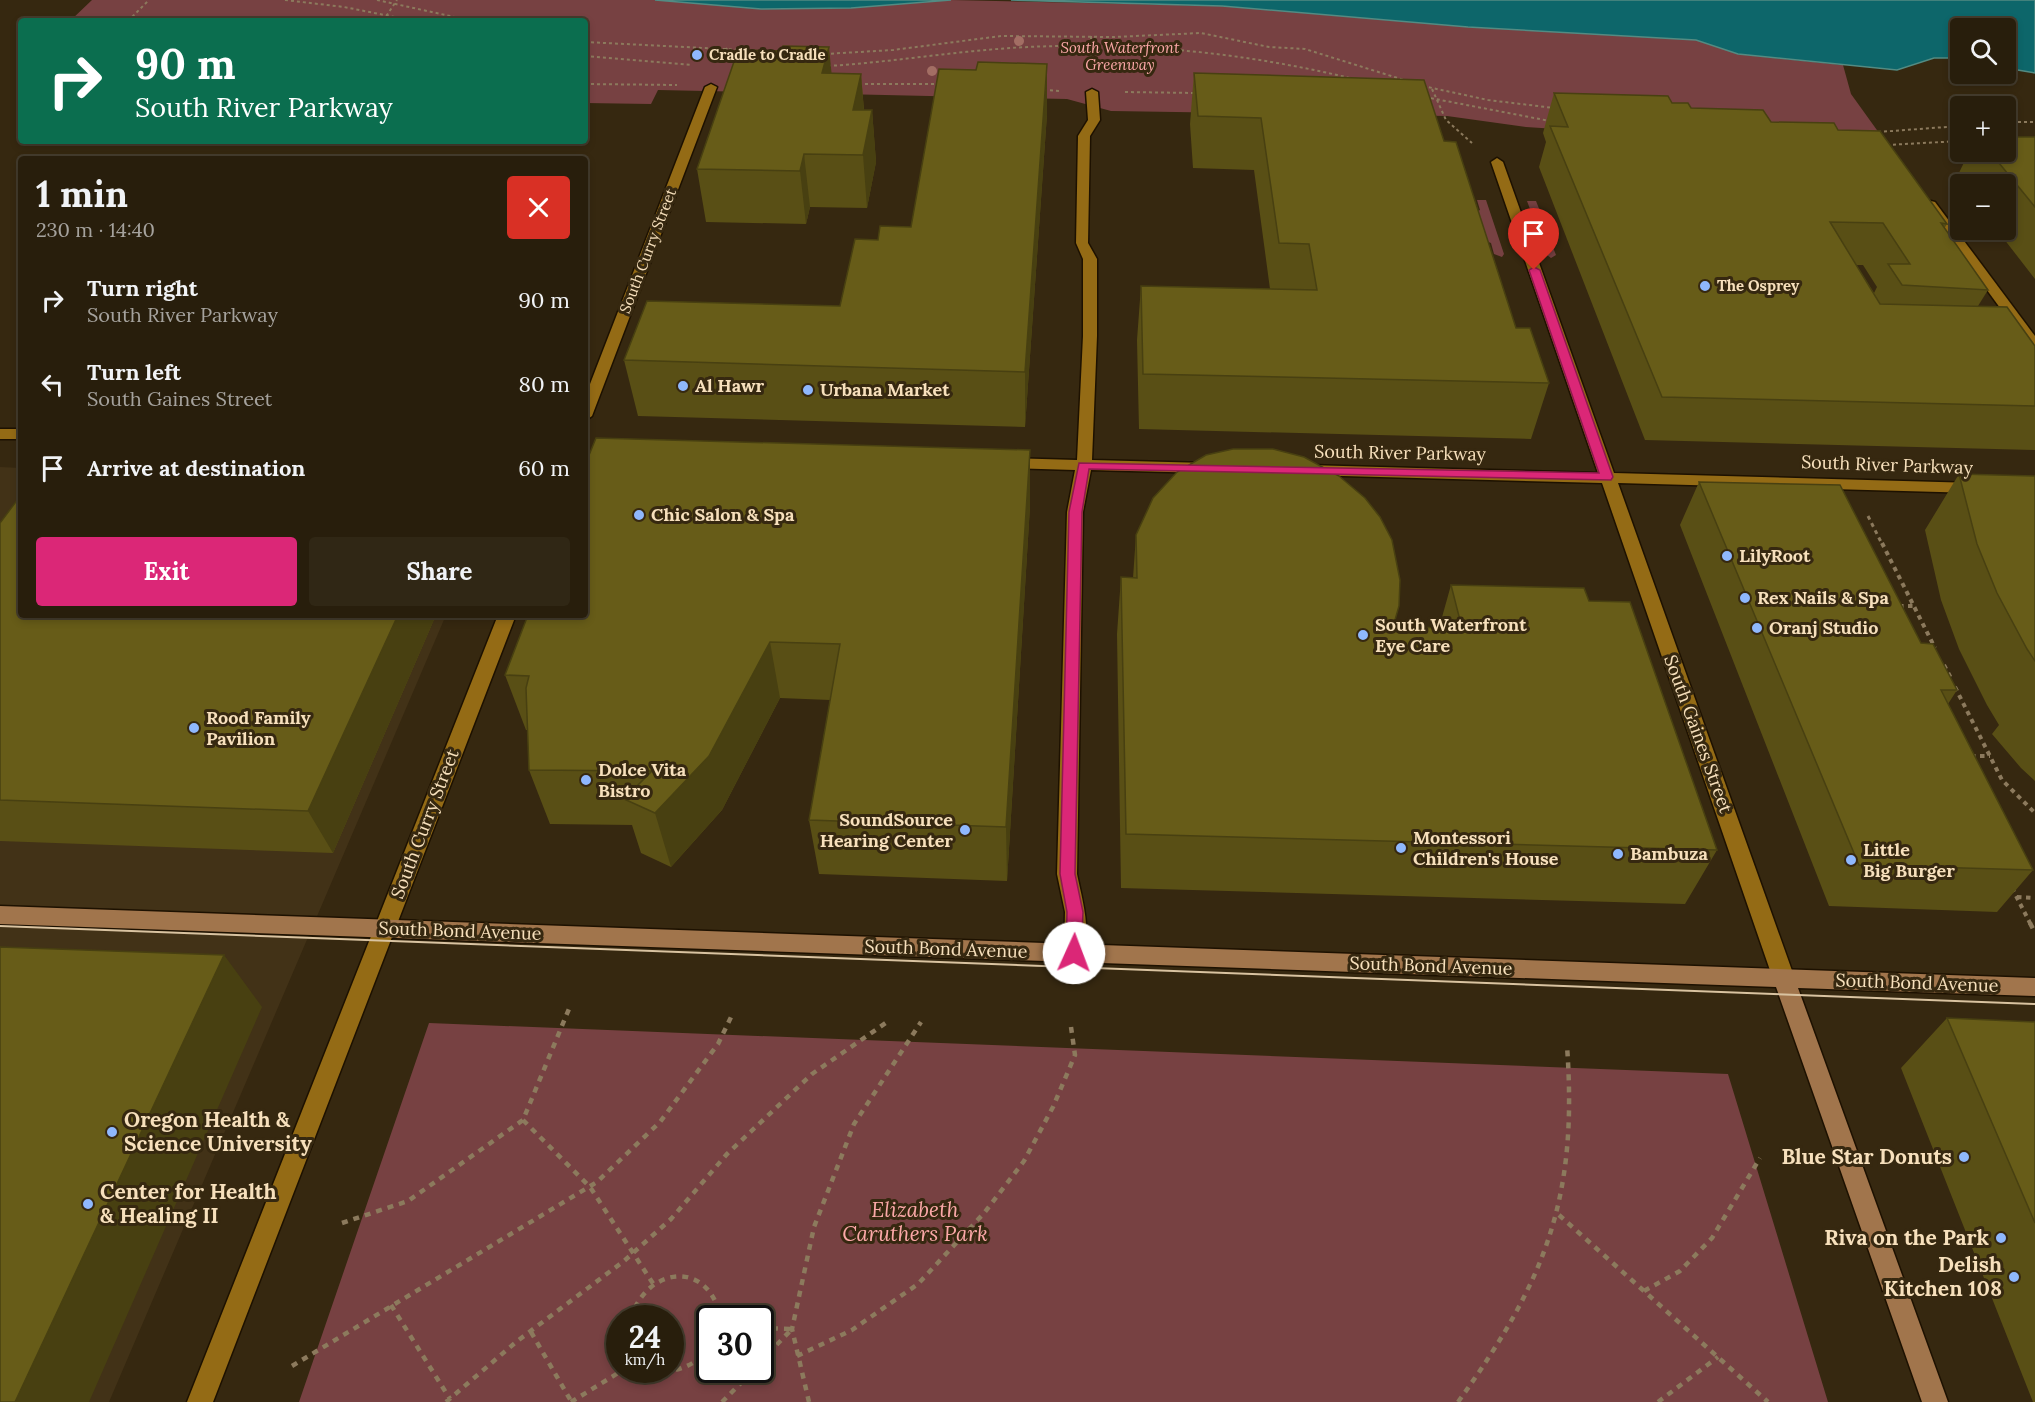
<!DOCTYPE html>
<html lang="en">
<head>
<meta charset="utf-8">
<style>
  body { margin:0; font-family:Lora,serif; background:#302715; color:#f1f3f6; height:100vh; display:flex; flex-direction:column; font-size:22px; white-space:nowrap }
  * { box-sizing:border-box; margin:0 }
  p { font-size:20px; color:#a5a29d }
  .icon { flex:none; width:33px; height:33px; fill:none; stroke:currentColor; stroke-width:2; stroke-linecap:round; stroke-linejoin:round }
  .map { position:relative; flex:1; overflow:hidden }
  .side { position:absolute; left:18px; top:156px; width:570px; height:462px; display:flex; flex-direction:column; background:#281e0c; border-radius:6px; box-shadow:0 3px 9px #0003,0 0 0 2px #443c2d }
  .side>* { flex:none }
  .top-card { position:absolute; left:18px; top:18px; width:570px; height:126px; border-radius:6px; box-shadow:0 3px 9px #0003,0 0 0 2px #443c2d; background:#0b6e4f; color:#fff; overflow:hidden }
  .buttons { position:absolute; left:1950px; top:18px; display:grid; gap:12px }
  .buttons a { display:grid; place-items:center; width:66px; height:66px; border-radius:6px; background:#281e0c; box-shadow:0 3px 9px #0003,0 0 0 2px #443c2d; font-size:30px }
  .speed { position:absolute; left:606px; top:1305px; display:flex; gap:12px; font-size:30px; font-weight:700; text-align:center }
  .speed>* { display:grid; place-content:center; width:78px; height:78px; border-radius:50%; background:#281e0c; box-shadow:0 3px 9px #0003,0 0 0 2px #443c2d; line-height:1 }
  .speed small { font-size:15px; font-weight:400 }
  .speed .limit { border:3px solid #111; border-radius:9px; background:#fff; color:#111 }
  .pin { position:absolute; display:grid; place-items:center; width:51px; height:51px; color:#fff; margin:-62px -26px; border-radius:50% 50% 50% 0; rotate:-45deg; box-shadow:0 0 6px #0007 }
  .pin .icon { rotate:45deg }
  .me { position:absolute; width:66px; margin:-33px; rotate:2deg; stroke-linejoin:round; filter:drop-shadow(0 0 4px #0008) }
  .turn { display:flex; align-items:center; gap:21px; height:126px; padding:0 18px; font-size:27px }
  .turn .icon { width:78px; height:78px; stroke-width:2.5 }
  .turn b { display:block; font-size:42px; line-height:51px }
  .round { display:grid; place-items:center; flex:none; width:63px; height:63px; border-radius:6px; background:#302715 }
  .overview { display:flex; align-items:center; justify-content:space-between; height:102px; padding:0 18px }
  h1 { font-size:36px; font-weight:800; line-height:45px }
  .button { display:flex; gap:12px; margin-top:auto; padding:12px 18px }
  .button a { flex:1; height:69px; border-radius:6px; background:#db2777; color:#fff; font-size:24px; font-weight:800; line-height:69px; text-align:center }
  .button a+a { background:#302715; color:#f1f3f6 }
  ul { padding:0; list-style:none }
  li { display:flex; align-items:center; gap:18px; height:84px; padding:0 18px }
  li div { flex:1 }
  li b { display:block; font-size:22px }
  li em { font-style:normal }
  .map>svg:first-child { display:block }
</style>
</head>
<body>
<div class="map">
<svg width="2035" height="1402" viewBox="0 0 2035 1402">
  <rect width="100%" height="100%" fill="#362810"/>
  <path fill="#423217" d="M 0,467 L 21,468 L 21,615 L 446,615 L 109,1402 L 0,1402 Z"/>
  <path fill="#774142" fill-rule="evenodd" d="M 92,0 L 655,0 L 761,9 L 851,8 L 951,0 L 1222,6 L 1468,27 L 1696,40 L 1738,54 L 1843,65 L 1851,94 L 1892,151 L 1526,127 L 1447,116 L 1111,111 L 1067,99 L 658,90 L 651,104 L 585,103 L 585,21 L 70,21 Z
    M 1477,200 L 1486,200 L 1504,254 L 1502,257 L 1494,254 L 1491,243 L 1483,240 L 1474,213 L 1480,210 Z
    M 1527,201 L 1536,201 L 1540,211 L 1548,215 L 1558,241 L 1552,245 L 1556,255 L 1551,258 L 1547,255 Z
    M 429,1023 L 1728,1074 L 1828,1402 L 299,1402 ZM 670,1318 L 670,1370 L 620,1370 L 620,1318 ZM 760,1318 L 760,1370 L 710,1370 L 710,1318 Z"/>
  <path fill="#0d666a" stroke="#538b83" stroke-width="1.5" d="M 655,0 L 951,0 L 851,8 L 761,9 Z
    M 1011,0 L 2035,0 L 2035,73 L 2006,68 L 2006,28 L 1960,28 L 1960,58 L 1934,58 L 1897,70 L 1738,54 L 1696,40 L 1468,27 L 1222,6 Z"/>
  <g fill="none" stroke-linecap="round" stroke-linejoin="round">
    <g stroke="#1d1100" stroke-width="3">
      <path id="lane" d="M 1931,201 L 1935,202 L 2035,336 L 2035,350 L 2030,349 L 1925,205 Z"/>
    </g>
    <g stroke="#1d1100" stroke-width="3">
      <path id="street" d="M 711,84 L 717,87 L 592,416 L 585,421 L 585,397 L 705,87 Z
        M 1092,89 L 1098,92 L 1100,120 L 1090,136 L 1088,243 L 1097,259 L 1097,336 L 1092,460 L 1207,463 L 1215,468 L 1207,473 L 1091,470 L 1083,512 L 1077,874 C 1082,899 1093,935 1081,959 L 1074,962 L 1067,959 L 1064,953 L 1065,912 L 1057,874 L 1067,512 L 1075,470 L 1007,468 L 999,463 L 1007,458 L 1077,460 L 1083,336 L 1083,259 L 1076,243 L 1078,136 L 1088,120 L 1086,92 Z
        M 1497,158 L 1503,162 L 1614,473 L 1975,483 L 1983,488 L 1975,493 L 1618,483 L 1795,979 L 1791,985 L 1784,988 L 1777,985 L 1773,979 L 1602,483 L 1307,475 L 1299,470 L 1307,465 L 1598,473 L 1491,162 Z
        M 0,429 L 21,429 L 21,439 L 0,439 Z
        M 498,615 L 516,615 L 213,1402 L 187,1402 Z"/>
    </g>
    <g stroke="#1d1100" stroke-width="3">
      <path id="secondary" d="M 0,906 L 2035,978 L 2035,996 L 1798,988 L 1948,1402 L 1922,1402 L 1776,987 L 0,924 Z"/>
    </g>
    <path stroke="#8c7a5d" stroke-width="2" stroke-dasharray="3 3" stroke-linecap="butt" d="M 285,0 L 344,7 L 415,21
      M 377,0 L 473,21
      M 128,21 L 149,0
      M 383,21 L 397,0
      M 1091,36 L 1091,64
      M 585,42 L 764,51
      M 825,54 L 893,50 L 1001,36 L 1114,37 L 1201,33 L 1269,47 L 1305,49 L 1404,80
      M 585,56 L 692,65
      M 721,61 L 727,48
      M 828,66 C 895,62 961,50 1028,47 C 1138,42 1247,53 1354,79
      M 585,84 L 677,85
      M 859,84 L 941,84
      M 1423,86 L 1488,100 L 1554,108
      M 1432,89 L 1446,120 L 1472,143
      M 1044,90 L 1061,91
      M 1125,92 L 1196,93
      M 1425,97 L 1550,121
      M 2006,122 L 2035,122
      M 1878,132 L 1960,126
      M 1887,145 L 1960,141"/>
    <path stroke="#8c7a5d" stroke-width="3" stroke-dasharray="4 4" stroke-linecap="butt" d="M 1868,516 L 1882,544"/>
    <path stroke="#8c7a5d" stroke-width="4" stroke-dasharray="4.5 4.5" stroke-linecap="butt" d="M 1882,543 L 1935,648
      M 1899,606 L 1913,606
      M 1944,665 L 1952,680
      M 1955,687 L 2002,780 L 2035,813
      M 1971,756 L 1990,756
      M 2012,888 L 2031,925
      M 2017,897 L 2035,898"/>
    <path stroke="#8c7a5d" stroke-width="4.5" stroke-dasharray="6 6" stroke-linecap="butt" d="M 2030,923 L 2035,933
      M 523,1120 L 590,1187 L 654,1285
      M 1559,1215 L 1768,1402
      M 342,1223 L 408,1201 L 523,1120 L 571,1004
      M 1644,1291 L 1680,1271 L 1712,1238 L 1760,1158
      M 391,1305 L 450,1399
      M 629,1318 C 635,1307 641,1295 651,1287 C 682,1263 715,1282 720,1318
      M 760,1328 L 791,1329
      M 531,1332 L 571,1401
      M 797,1356 L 852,1330 L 918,1284 L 985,1212 L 1024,1161 L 1053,1107 L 1075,1055 L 1071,1027
      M 760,1362 L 792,1329
      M 292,1366 L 597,1182 L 660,1122 L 718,1044 L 733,1013
      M 652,1370 C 676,1374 692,1366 710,1350
      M 446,1402 L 516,1342 L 624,1261 L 671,1219 L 727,1154 L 812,1074 L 890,1020
      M 571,1402 L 623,1370
      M 722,1402 L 754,1370
      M 809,1402 L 792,1329 L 814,1227 L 854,1124 L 921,1022
      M 1458,1402 C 1546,1280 1578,1198 1567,1046
      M 1658,1402 L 1718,1357"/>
    <use href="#lane" fill="#946b15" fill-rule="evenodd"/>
    <use href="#street" fill="#946b15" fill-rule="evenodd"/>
    <use href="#secondary" fill="#a1754c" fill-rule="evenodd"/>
    <path stroke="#d9c3a1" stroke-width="2" d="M 0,926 L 2035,1004"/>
  </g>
  <g fill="#a36e64">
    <circle cx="1019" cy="41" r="5"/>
    <circle cx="932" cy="71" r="5"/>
  </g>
  <path fill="#594f15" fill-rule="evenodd" d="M 832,73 L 861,74 L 864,110 L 872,110 L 876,162 L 867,208 L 810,207 L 806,224 L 706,222 L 697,169 Z
    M 1194,73 L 1444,141 L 1516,328 L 1549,383 L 1531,439 L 1139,429 L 1137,340 L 1141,286 L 1270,289 L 1254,170 L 1193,168 L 1190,124 Z
    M 1554,93 L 1672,103 L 1691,108 L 1771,122 L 1838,130 L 1947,224 L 1944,229 L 1988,290 L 1978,306 L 2035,346 L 2035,450 L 1645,440 L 1539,167 L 1546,142 L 1543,133 ZM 1856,265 L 1863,265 L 1877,287 L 1874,293 Z
    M 1047,114 L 1025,427 L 638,416 L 624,360 L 840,306 L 878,240 L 911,227 Z
    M 2035,137 L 2035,279 L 1997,230 L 2006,230 L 2006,184 L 1963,184 L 1957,177 L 1969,152 L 2006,152 Z
    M 1030,450 L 1030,506 L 1007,881 L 819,874 L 809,820 L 830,700 L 780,698 L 722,810 L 671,867 L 641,853 L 632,825 L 550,824 L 529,770 L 528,730 L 526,730 L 505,675 Z
    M 1959,474 L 2035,476 L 2035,781 L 2021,768 L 1992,734 L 1999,725 L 1987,705 L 1959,649 L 1941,600 L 1925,530 Z
    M 1699,482 L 1921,643 L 1957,690 L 1948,704 L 2033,870 L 1997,912 L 1829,906 L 1680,525 Z
    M 0,523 L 436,615 L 333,853 L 0,841 Z
    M 1136,535 L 1393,627 L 1439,628 L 1451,585 L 1589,601 L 1717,850 L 1685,904 L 1121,888 L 1117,634 L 1121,577 L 1133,578 Z
    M 1947,1018 L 2035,1022 L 2035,1402 L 2033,1402 L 1901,1068 Z"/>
  <path fill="#484011" d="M 829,47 L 834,98 L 822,73 Z
    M 1047,64 L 1047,114 L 1025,427 L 1025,372 Z
    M 861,74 L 865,125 L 853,110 Z
    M 872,110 L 876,162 L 867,208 L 863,155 Z
    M 804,154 L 810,207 L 806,224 L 800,171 Z
    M 1030,450 L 1030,506 L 1007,881 L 1006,827 Z
    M 398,615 L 436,615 L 333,853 L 308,811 Z
    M 770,642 L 780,698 L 722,810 L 671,867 L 655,813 Z
    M 224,955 L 262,1007 L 89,1402 L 15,1402 Z"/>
  <path fill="#675c18" stroke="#484011" stroke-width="1.5" d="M 783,46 L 829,47 L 822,73 L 861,74 L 853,110 L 872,110 L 863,155 L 804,154 L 800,171 L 697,169 L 738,50 L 781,51 Z
    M 978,62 L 1047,64 L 1025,372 L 624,360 L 647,301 L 840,306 L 855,239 L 878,240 L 880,226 L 911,227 L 939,69 L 976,70 Z
    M 1194,73 L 1424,80 L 1444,141 L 1456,142 L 1516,328 L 1530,328 L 1549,383 L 1143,374 L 1141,286 L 1317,290 L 1309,244 L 1279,243 L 1261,118 L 1198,116 Z
    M 1554,93 L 1668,96 L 1672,103 L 1688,103 L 1691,108 L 1763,110 L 1771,122 L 1834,123 L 1838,130 L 1880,131 L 1947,224 L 1941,223 L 1988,290 L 1902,285 L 1888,264 L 1910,264 L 1883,223 L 1830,222 L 1880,304 L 2007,307 L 2035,346 L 2035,406 L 1662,397 L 1550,126 L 1568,127 Z
    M 2006,137 L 2035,137 L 2035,207 L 1990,152 L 2006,152 Z
    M 596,438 L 1030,450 L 1006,827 L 809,820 L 840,644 L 770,642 L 709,756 L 655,813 L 624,799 L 652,771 L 529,770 L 526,688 L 529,676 L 505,675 L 528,615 L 585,615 L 585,465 Z
    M 1233,449 L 1273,449 L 1304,457 L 1339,476 L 1365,498 L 1380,517 L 1392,540 L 1400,580 L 1399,606 L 1393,627 L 1462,628 L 1451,585 L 1584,588 L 1589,601 L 1630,602 L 1717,850 L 1126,834 L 1121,577 L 1137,578 L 1136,535 L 1153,498 L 1177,472 L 1206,455 Z
    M 1959,474 L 2035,476 L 2035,661 L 2027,649 L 1997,593 L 1977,544 Z
    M 1699,482 L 1840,485 L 1921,643 L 1933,644 L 1957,690 L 1941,690 L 2033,870 L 1859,865 Z
    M 21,495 L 21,615 L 398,615 L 308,811 L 0,800 L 0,523 Z
    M 0,947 L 224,955 L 15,1402 L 0,1402 Z
    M 1947,1018 L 2035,1022 L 2035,1223 Z"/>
  <path fill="#db2777" stroke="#8e194d" stroke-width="1.5" d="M 1534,267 L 1540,270 L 1613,477 L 1611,480 L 1089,469 L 1082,512 L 1075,874 L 1083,912 L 1081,953 L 1079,958 L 1068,958 L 1066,953 L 1067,912 L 1060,874 L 1069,512 L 1079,463 L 1599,473 L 1529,270 Z"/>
  <g fill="#8fb8fd" stroke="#362810" stroke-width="2">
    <circle cx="697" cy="55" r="6"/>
    <circle cx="1705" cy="286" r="6"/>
    <circle cx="683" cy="386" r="6"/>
    <circle cx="808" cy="390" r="6"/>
    <circle cx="639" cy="515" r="6"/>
    <circle cx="1727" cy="556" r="6"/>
    <circle cx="1745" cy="598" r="6"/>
    <circle cx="1757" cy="628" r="6"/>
    <circle cx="1363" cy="635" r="6"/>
    <circle cx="194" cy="728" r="6"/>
    <circle cx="586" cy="780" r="6"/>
    <circle cx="965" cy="830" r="6"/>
    <circle cx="1401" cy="848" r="6"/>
    <circle cx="1618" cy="854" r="6"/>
    <circle cx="1851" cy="860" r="6"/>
    <circle cx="112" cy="1132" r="6"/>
    <circle cx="1964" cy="1157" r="6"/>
    <circle cx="88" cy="1204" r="6"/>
    <circle cx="2001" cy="1238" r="6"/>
    <circle cx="2014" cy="1277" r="6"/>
  </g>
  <g text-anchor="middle" stroke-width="6" stroke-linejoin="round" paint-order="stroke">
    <g font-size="15" font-style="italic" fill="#fca8a8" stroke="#362810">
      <text x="1120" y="53">South Waterfront<tspan x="1120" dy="17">Greenway</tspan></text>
    </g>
    <g font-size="15" font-weight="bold" fill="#f7e0bc" stroke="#362810" text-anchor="start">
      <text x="709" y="60">Cradle to Cradle</text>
      <text x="1717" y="291">The Osprey</text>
    </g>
    <g font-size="15" fill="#f7e0bc" stroke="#362810">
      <text transform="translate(648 251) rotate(-69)" y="5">South Curry Street</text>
    </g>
    <g font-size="18" font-weight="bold" fill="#f7e0bc" stroke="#362810" text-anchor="start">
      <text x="695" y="392">Al Hawr</text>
      <text x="820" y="396">Urbana Market</text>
      <text x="651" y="521">Chic Salon &amp; Spa</text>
      <text x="1739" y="562">LilyRoot</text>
      <text x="1757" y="604">Rex Nails &amp; Spa</text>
      <text x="1375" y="631">South Waterfront<tspan x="1375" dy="21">Eye Care</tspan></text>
      <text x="1769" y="634">Oranj Studio</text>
      <text x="206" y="724">Rood Family<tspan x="206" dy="21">Pavilion</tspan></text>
      <text x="598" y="776">Dolce Vita<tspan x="598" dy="21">Bistro</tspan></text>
      <text x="953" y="826" text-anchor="end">SoundSource<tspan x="953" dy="21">Hearing Center</tspan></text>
      <text x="1413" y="844">Montessori<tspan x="1413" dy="21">Children's House</tspan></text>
      <text x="1863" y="856">Little<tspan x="1863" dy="21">Big Burger</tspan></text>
      <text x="1630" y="860">Bambuza</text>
    </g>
    <g font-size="18" fill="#f7e0bc" stroke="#362810">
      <text transform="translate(1400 453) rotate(1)" y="6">South River Parkway</text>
      <text transform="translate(1887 465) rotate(2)" y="6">South River Parkway</text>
      <text transform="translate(1698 734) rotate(70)" y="6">South Gaines Street</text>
      <text transform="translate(425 824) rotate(-69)" y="6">South Curry Street</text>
      <text transform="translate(460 931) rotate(2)" y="6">South Bond Avenue</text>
      <text transform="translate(946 949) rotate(2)" y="6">South Bond Avenue</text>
      <text transform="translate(1431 966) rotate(2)" y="6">South Bond Avenue</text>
      <text transform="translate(1917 983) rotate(2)" y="6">South Bond Avenue</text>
    </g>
    <g font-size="21" font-weight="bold" fill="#f7e0bc" stroke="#362810" text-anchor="end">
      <text x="124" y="1127" text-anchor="start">Oregon Health &amp;<tspan x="124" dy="24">Science University</tspan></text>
      <text x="1952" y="1164">Blue Star Donuts</text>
      <text x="100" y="1199" text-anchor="start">Center for Health<tspan x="100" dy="24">&amp; Healing II</tspan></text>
      <text x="1989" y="1245">Riva on the Park</text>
      <text x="2002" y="1272">Delish<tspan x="2002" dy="24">Kitchen 108</tspan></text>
    </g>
    <g font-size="21" font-style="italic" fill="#fca8a8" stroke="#362810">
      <text x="915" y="1217">Elizabeth<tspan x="915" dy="24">Caruthers Park</tspan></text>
    </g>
  </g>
</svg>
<div class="buttons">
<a><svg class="icon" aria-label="search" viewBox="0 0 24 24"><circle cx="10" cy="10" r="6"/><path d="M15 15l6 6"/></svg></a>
<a>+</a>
<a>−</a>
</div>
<div class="speed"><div>24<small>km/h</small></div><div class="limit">30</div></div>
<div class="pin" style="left:1534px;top:270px;background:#d93025"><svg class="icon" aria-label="arrive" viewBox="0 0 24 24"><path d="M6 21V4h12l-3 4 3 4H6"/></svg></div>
<svg class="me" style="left:1074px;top:953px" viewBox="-20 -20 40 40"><circle r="19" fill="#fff"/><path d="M0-13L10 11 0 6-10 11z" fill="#db2777"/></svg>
<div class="top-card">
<div class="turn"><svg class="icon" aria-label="right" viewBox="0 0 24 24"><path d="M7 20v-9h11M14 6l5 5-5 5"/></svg><div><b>90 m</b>South River Parkway</div></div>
</div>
<section class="side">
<div class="overview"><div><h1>1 min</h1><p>230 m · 14:40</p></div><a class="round" style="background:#d93025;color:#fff"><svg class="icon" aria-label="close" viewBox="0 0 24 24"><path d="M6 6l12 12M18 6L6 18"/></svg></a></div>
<ul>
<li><svg class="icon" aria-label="right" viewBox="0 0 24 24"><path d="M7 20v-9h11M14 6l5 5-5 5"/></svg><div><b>Turn right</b><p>South River Parkway</p></div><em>90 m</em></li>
<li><svg class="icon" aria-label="left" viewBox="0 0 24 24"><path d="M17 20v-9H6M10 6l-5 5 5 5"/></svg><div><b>Turn left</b><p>South Gaines Street</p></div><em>80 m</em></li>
<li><svg class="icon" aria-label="arrive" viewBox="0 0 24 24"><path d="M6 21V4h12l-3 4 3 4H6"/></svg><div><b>Arrive at destination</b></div><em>60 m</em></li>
</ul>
<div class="button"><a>Exit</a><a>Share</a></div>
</section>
</div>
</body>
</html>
